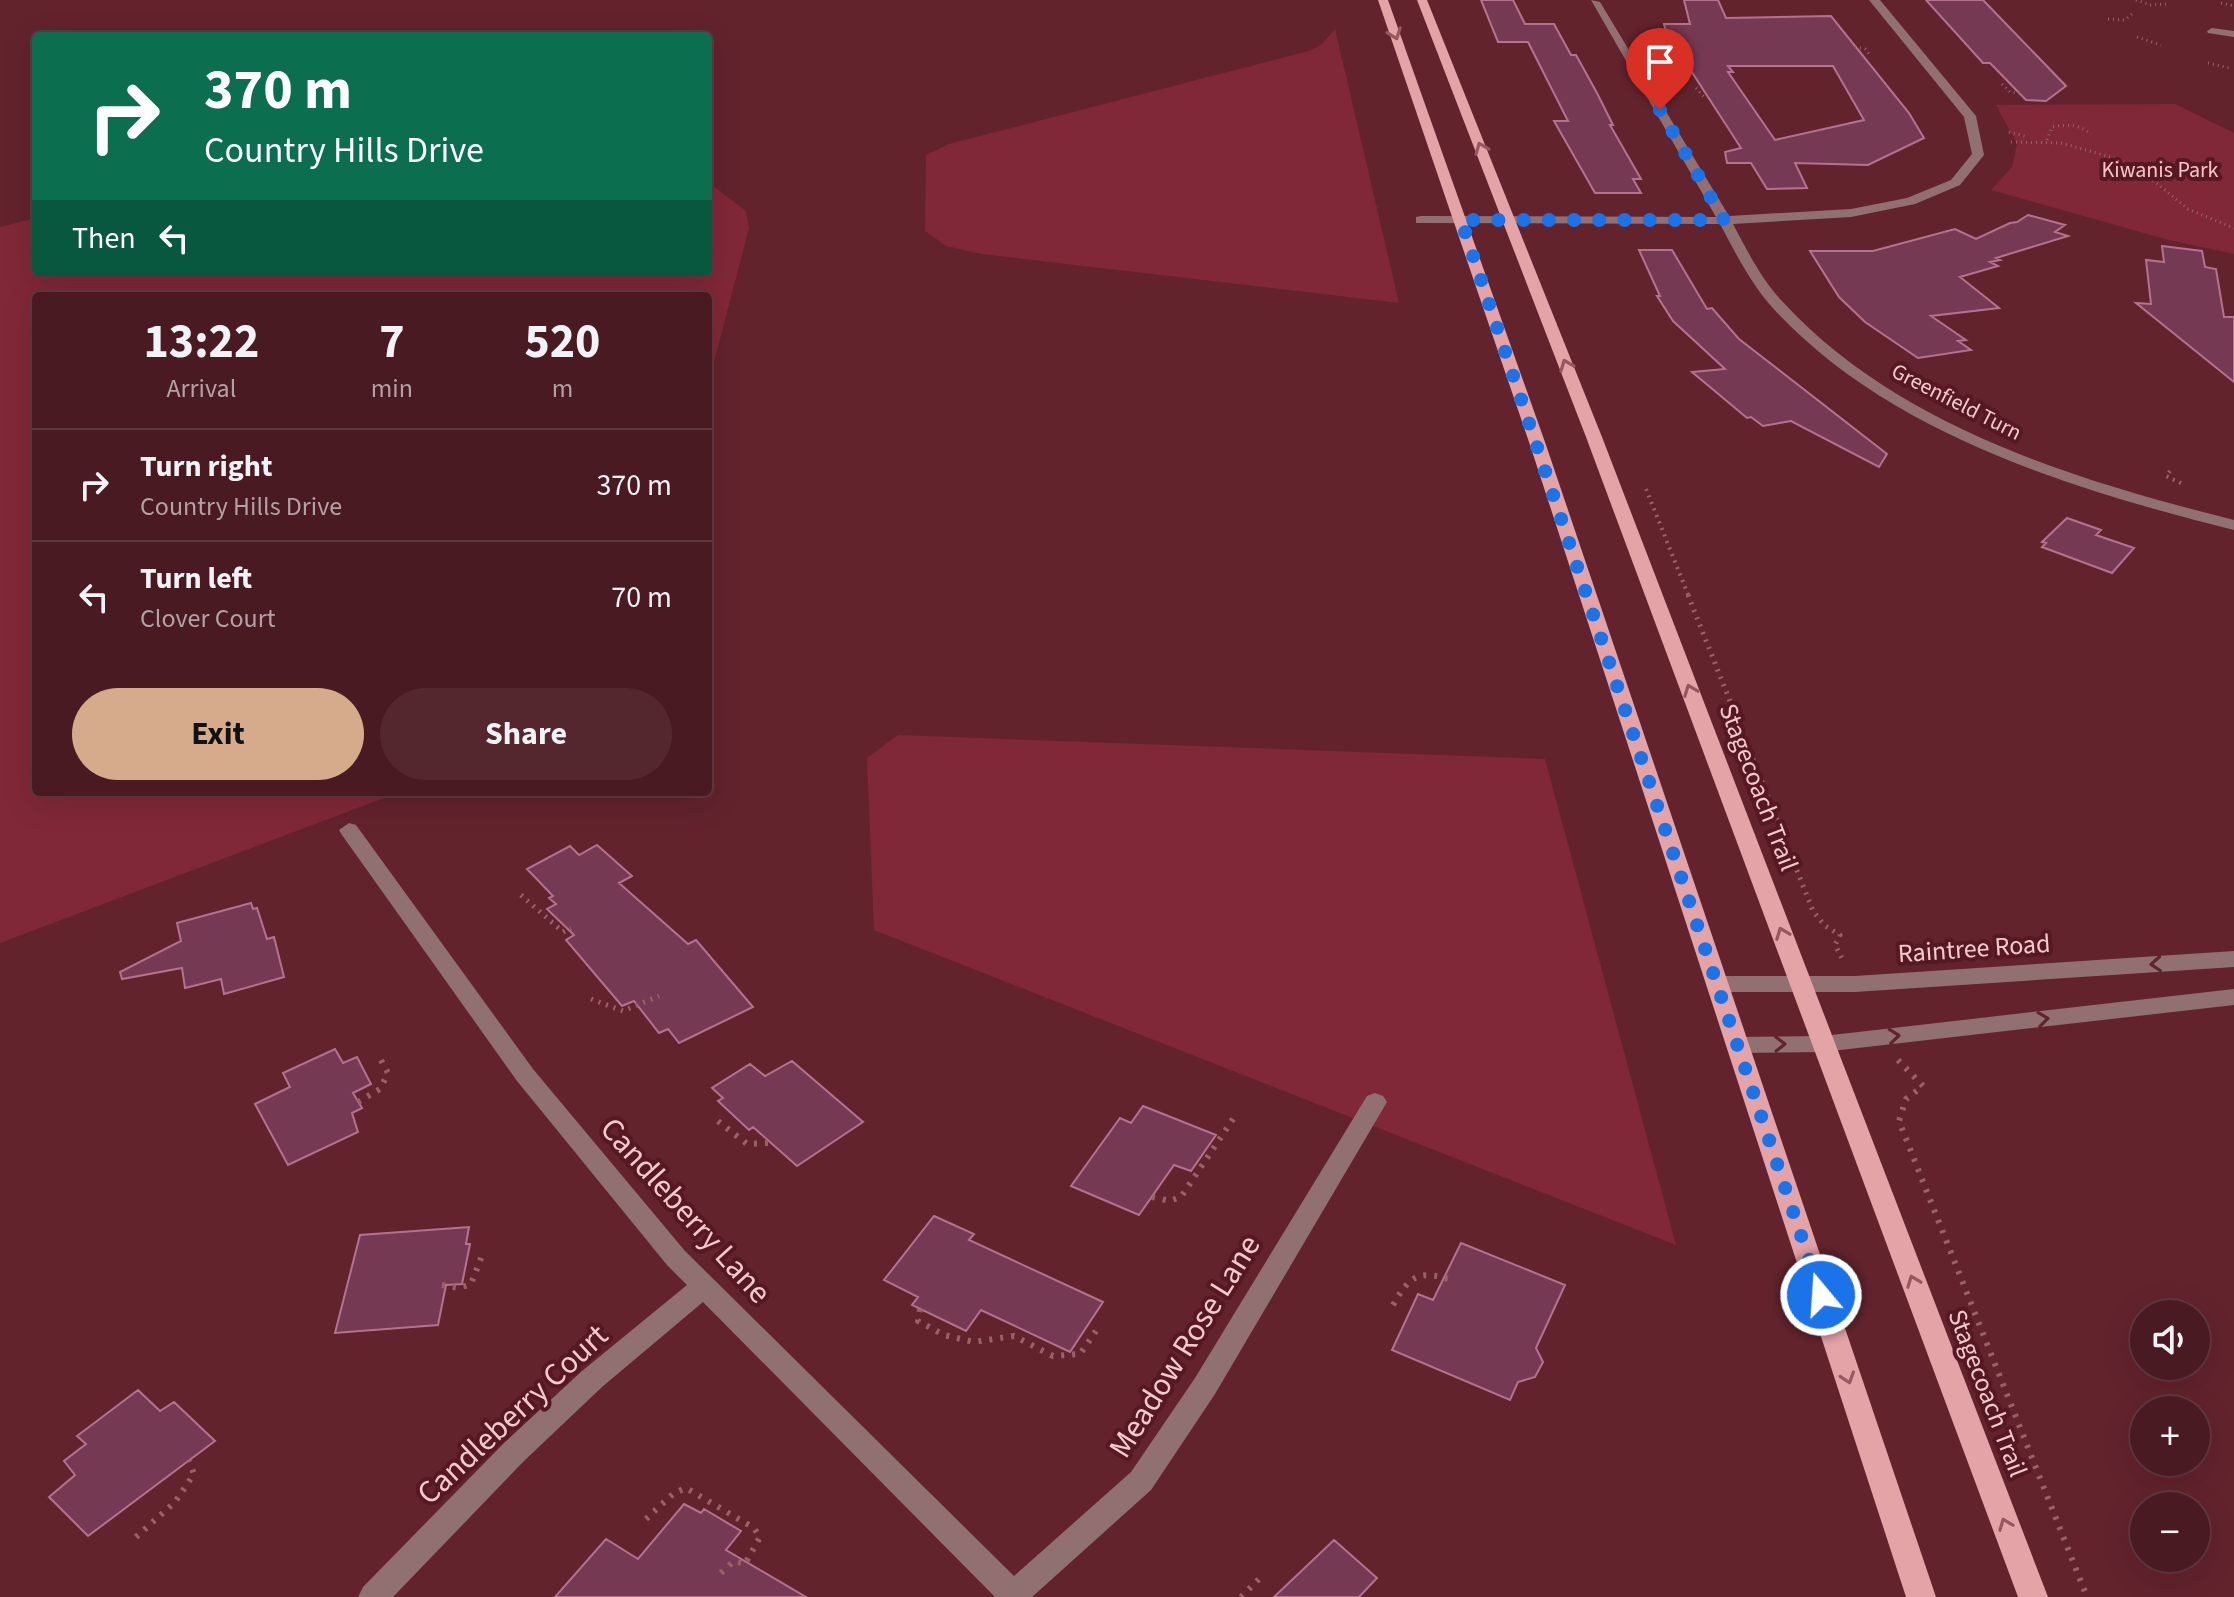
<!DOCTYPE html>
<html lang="en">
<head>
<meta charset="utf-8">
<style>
  body { margin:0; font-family:"Source Sans 3",sans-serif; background:#54272f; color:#f1f3f6; height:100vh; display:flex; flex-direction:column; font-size:30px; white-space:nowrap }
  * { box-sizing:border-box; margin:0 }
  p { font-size:26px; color:#b2a1a5 }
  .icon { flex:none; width:44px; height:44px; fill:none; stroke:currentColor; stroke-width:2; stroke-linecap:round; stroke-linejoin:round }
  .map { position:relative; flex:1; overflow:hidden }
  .panel { position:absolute; left:32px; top:292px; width:680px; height:504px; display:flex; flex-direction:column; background:#4a1a22; border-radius:8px; box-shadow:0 8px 32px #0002,0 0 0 2px #613840 }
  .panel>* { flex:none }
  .hud { position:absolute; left:32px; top:32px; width:680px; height:244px; border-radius:8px; box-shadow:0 8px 32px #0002,0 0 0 2px #613840; background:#0b6e4f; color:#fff; overflow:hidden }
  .tools { position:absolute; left:2130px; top:1300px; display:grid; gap:16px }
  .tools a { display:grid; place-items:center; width:80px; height:80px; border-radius:50%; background:#4a1a22; box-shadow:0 8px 32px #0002,0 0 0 2px #613840; font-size:40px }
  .pin { position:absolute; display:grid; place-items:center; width:68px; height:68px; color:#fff; margin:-82px -34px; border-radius:50% 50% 50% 0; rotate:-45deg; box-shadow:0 0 8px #0007 }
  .pin .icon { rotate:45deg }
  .me { position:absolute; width:88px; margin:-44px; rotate:342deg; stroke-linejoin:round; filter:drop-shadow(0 0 6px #0008) }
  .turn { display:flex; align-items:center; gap:28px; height:168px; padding:0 40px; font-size:36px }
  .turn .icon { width:104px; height:104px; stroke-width:2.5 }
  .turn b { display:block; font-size:56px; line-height:68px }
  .then { display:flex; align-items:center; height:76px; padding:0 40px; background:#0003; gap:16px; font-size:30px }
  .eta { display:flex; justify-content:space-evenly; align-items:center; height:136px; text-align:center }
  .eta b { font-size:48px; font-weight:700; line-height:56px }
  .action { display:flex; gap:16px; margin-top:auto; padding:16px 40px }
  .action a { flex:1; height:92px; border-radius:48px; background:#d6ab8b; color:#111; font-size:32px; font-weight:700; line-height:92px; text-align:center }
  .action a+a { background:#54272f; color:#f1f3f6 }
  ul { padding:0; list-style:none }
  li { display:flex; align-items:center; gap:24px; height:112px; padding:0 40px; border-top:2px solid #613840 }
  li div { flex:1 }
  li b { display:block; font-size:30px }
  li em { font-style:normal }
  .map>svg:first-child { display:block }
</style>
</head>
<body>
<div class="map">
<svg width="2234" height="1597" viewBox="0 0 2234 1597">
  <rect width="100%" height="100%" fill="#62232d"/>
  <path fill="#802837" d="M 1335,29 L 1399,303 L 982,254 L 946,246 L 925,231 L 926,155 L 949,144 L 1309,51 L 1321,45 Z
    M 2175,104 L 2234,133 L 2234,254 L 2169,240 L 1991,190 L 2012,167 L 2017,144 L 1996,105 Z
    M 708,182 L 746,211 L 749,228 L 708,385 L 708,296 L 36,296 L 36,792 L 400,792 L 0,943 L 0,227 L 36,218 L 36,272 L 708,272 Z
    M 898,735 L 1545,759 L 1676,1245 L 874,930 L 867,758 Z"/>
  <path fill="#763953" stroke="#b5728e" stroke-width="2" fill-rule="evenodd" d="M 1481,0 L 1513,0 L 1525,24 L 1554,24 L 1571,55 L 1576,55 L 1597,93 L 1613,125 L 1610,125 L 1641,179 L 1633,179 L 1641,193 L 1595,193 L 1554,121 L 1568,121 L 1528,42 L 1498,42 Z
    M 1684,0 L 1718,0 L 1726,18 L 1831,16 L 1909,113 L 1924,138 L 1868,165 L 1795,163 L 1807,188 L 1767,189 L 1751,163 L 1727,163 L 1725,152 L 1741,148 L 1666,32 L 1664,24 L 1690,24 ZM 1728,66 L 1833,66 L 1864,120 L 1775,140 L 1728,72 L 1733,72 Z
    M 1926,0 L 1983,0 L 2066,86 L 2046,101 L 2026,100 L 1990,63 L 1983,63 Z
    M 2028,215 L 2065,225 L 2055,232 L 2068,236 L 1996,258 L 2000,260 L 1990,262 L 1998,266 L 1960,277 L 1999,308 L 1931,316 L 1966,340 L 1958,341 L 1971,350 L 1918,358 L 1865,322 L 1839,297 L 1810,251 L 1873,251 L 1955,229 L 1976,239 L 2010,223 L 2017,222 Z
    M 2162,246 L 2202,251 L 2205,267 L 2216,269 L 2224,317 L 2234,317 L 2234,382 L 2136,303 L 2151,304 L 2146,260 L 2164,262 Z
    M 1639,250 L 1672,250 L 1707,309 L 1712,308 L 1739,339 L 1887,454 L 1879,467 L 1791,421 L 1763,426 L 1751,417 L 1747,418 L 1692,372 L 1725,369 L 1673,321 L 1657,296 L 1660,296 Z
    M 2067,518 L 2101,530 L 2096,535 L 2134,548 L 2112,573 L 2042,547 L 2046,543 L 2042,542 Z
    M 597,845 L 632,876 L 619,883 L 688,944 L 696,940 L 753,1007 L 679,1043 L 668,1029 L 659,1033 L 634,1001 L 622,1006 L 566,940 L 574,935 L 547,909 L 556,904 L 549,898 L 553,896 L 527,869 L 570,846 L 579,855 Z
    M 251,903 L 253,909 L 257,908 L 267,939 L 274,937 L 284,977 L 224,994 L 221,979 L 185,988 L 182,968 L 122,979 L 120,972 L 181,941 L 177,923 Z
    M 335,1049 L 343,1063 L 357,1057 L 371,1084 L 353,1093 L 362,1108 L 352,1113 L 358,1132 L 288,1165 L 255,1104 L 290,1087 L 283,1073 Z
    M 792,1061 L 863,1122 L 797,1166 L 753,1127 L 749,1130 L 718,1101 L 723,1098 L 712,1088 L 750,1064 L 765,1076 Z
    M 1143,1106 L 1216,1135 L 1191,1171 L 1174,1165 L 1139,1215 L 1071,1186 L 1120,1118 L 1131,1123 Z
    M 934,1216 L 974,1234 L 969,1240 L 1103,1302 L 1070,1352 L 981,1310 L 966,1331 L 912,1305 L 918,1297 L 884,1280 Z
    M 469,1227 L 466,1244 L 470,1244 L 462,1284 L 446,1285 L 438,1325 L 335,1333 L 360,1235 Z
    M 1461,1243 L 1565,1285 L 1536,1348 L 1543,1362 L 1535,1377 L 1518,1382 L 1510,1400 L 1392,1350 L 1418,1294 L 1433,1300 Z
    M 138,1390 L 160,1411 L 174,1402 L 215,1441 L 88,1536 L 49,1497 L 75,1475 L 64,1461 L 86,1444 L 77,1436 Z
    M 684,1504 L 701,1513 L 704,1509 L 741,1531 L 726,1550 L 806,1597 L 555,1597 L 606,1539 L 638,1559 Z
    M 1334,1540 L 1377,1578 L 1359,1597 L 1274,1597 Z"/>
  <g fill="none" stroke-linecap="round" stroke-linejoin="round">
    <path stroke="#996269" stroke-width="3" stroke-dasharray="1 4" stroke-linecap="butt" d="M 2136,0 L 2150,5 L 2167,4
      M 2221,3 L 2234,6
      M 2108,19 L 2125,20 L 2132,14
      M 2137,37 L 2161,45
      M 1855,47 L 1865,49 L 1871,56
      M 2208,63 L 2229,68
      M 2002,84 L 2010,92 L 2020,93
      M 1696,88 L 1706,99
      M 2009,132 L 2028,137
      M 2047,140 L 2052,127 C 2067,124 2079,124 2091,134
      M 2011,142 L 2061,143 L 2114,158 L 2144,173 L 2188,209 L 2234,228
      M 2108,165 L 2122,163"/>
    <path stroke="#996269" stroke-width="4" stroke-dasharray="2 5" stroke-linecap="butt" d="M 2170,471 L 2166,476 L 2185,485
      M 1646,489 L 1689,597"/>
    <path stroke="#996269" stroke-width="5" stroke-dasharray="2 6" stroke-linecap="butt" d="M 1688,595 L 1813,911 L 1824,925 L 1840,935 L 1835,945 L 1843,960
      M 521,895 L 563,932 L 571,928
      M 591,999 L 623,1011 L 659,996"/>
    <path stroke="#996269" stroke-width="6" stroke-dasharray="3 8" stroke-linecap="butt" d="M 1898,1060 L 1923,1086 L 1906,1099 L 1899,1121 L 2087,1597
      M 358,1102 L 380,1089 L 388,1073 L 381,1060
      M 718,1121 L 747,1144 L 771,1143
      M 1152,1197 L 1170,1201 L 1181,1197 L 1237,1113
      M 442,1285 L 459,1288 L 471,1284 L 483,1253
      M 1393,1305 C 1411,1273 1420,1270 1455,1281
      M 920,1309 L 918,1321 L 944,1335 L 974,1342 L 1014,1336 L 1053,1356 L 1080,1354 L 1096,1331
      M 646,1519 L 674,1493 L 686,1488 L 754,1528 L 760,1537 L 745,1564 L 734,1561 L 721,1573
      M 136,1537 L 175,1502 L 194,1474 L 189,1461
      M 1241,1597 L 1262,1576"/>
    <path fill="#917072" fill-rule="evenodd" d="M 1591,0 L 1600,2 L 1729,216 L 1851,209 L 1907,198 L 1951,180 L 1972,154 L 1964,117 L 1869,0 L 1880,0 L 1976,116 L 1984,155 L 1960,185 L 1915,204 L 1851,217 L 1733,224 C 1747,250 1761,279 1782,301 C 1896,426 2075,480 2234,520 L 2234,530 C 2074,490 1885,433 1771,306 C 1750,282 1735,252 1720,224 L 1416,223 L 1416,217 L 1421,216 L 1716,217 Z
      M 2212,28 L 2234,31 L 2234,37 L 2208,33 L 2207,31 Z
      M 349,823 L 356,825 L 533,1069 L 685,1251 L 1014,1576 L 1131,1472 L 1195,1378 L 1367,1096 L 1375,1093 L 1383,1096 L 1387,1102 L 1215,1394 L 1151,1490 L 1032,1597 L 995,1597 L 703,1302 L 602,1387 L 524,1461 L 393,1597 L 358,1597 L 363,1587 L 504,1443 L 582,1371 L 687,1285 L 667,1265 L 517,1081 L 342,835 L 339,830 Z
      M 2234,951 L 2234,967 L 1855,992 L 1717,992 L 1709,989 L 1706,984 L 1709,979 L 1717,976 L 1855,976 Z
      M 2234,989 L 2234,1005 L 1823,1052 L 1737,1053 L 1729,1051 L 1726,1045 L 1729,1039 L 1737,1037 L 1823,1036 Z"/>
    <path fill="#e4a3a7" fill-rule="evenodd" d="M 1378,0 L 1388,0 L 1546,445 L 1936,1597 L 1906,1597 L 1530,445 Z
      M 1417,0 L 1427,0 L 1602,437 L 2048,1597 L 2018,1597 L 1586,437 Z"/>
  </g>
  <defs><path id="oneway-chevron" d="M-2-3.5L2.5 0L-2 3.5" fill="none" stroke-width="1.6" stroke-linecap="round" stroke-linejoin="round" transform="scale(2)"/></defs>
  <g stroke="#96575e">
    <use href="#oneway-chevron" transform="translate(1395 34) rotate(70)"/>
    <use href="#oneway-chevron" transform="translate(1481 148) rotate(-112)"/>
    <use href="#oneway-chevron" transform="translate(1566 365) rotate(-111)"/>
    <use href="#oneway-chevron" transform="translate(1690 690) rotate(-111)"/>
    <use href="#oneway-chevron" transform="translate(1782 933) rotate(-111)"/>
    <use href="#oneway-chevron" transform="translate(1913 1281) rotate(-111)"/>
    <use href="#oneway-chevron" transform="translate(1848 1378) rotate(72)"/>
    <use href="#oneway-chevron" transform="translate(2005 1524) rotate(-111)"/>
  </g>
  <g stroke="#5f252f">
    <use href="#oneway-chevron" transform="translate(2156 964) rotate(176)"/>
    <use href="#oneway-chevron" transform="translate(2043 1019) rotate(-7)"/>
    <use href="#oneway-chevron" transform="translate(1894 1036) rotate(-6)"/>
    <use href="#oneway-chevron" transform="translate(1780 1044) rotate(-1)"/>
  </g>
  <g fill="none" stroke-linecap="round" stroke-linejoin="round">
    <path stroke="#1a73e8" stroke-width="14" stroke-dasharray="0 25.2" d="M 1660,110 L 1724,220 L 1461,220 L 1821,1295"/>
  </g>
  <g text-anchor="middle" stroke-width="8" stroke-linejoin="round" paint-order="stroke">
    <g font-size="22" fill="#fac4c8" stroke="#561823">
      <text x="2160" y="177">Kiwanis Park</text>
    </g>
    <g font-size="22" fill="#f3cbcd" stroke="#561823">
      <text transform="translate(1957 401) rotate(27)" y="8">Greenfield Turn</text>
    </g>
    <g font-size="26" fill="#f3cbcd" stroke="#561823">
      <text transform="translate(1759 787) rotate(69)" y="9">Stagecoach Trail</text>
      <text transform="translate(1974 948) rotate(-4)" y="9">Raintree Road</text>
      <text transform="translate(1988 1393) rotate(69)" y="9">Stagecoach Trail</text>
    </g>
    <g font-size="32" fill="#f3cbcd" stroke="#561823">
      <text transform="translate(686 1210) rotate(48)" y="11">Candleberry Lane</text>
      <text transform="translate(1184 1346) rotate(-58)" y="11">Meadow Rose Lane</text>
      <text transform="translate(512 1414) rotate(-43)" y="11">Candleberry Court</text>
    </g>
  </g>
</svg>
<div class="tools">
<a><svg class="icon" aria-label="sound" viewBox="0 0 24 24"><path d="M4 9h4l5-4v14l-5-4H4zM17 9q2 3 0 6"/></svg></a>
<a>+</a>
<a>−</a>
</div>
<div class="pin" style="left:1660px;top:110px;background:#d93025"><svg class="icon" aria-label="arrive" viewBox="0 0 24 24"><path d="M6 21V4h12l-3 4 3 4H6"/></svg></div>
<svg class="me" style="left:1821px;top:1295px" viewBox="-20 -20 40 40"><circle r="17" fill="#1a73e8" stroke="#fff" stroke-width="3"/><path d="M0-11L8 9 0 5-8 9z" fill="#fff"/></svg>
<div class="hud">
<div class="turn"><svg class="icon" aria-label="right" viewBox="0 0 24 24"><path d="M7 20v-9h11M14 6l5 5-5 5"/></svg><div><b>370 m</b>Country Hills Drive</div></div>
<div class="then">Then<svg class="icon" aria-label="left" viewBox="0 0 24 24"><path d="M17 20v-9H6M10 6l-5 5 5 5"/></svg></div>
</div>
<section class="panel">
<div class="eta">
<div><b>13:22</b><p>Arrival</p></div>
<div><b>7</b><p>min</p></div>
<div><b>520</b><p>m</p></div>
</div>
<ul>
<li><svg class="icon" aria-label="right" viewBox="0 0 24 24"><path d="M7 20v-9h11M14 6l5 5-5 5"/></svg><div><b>Turn right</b><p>Country Hills Drive</p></div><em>370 m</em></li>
<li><svg class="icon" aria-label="left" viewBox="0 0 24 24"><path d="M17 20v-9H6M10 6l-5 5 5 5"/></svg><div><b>Turn left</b><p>Clover Court</p></div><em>70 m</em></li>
</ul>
<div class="action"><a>Exit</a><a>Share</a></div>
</section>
</div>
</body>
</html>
